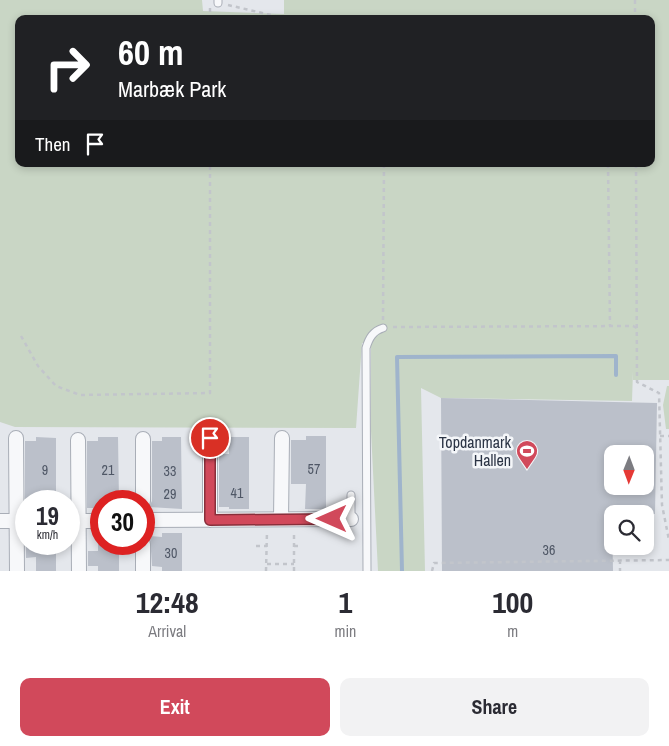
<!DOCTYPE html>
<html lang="en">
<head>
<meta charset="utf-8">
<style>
  body { margin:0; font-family:"Archivo Narrow",sans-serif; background:#f2f2f3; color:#2b2b33; height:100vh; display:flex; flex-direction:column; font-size:19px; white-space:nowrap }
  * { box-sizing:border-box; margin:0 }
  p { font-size:16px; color:#7c7c81 }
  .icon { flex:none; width:28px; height:28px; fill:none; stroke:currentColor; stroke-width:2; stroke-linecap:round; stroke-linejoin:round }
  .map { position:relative; height:571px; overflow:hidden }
  .sheet { display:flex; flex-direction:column; background:#fff; flex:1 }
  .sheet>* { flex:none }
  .top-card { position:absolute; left:15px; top:15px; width:640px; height:152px; border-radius:10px; box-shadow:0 2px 8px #0003; background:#202124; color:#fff; overflow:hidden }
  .needle { width:32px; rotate:181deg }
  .fabs { position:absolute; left:604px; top:445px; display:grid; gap:10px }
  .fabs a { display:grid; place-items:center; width:50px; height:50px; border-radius:10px; background:#fff; box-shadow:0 2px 8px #0003; font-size:25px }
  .speed { position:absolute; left:15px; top:490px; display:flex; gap:10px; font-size:25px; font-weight:700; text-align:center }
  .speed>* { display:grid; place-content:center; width:65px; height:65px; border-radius:50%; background:#fff; box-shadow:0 2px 8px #0003; line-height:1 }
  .speed small { font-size:12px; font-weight:400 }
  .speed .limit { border:8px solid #d22; background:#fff; color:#111 }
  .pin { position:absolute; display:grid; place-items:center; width:42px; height:42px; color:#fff; margin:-21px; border:2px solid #fff; border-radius:50%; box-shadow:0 1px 5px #0007 }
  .me { position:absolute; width:55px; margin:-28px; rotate:270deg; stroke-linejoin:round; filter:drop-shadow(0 0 4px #0008) }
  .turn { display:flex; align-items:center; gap:18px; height:105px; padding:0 20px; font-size:22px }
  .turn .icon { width:65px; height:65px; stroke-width:2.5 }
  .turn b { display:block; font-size:35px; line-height:42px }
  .then { display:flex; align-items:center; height:48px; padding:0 20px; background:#0003; gap:10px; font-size:19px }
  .eta { display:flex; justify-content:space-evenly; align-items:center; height:85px; text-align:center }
  .eta b { font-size:30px; font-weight:700; line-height:35px }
  .primary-button { display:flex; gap:10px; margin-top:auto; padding:10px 20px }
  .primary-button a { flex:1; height:58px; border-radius:10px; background:#d1495b; color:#fff; font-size:20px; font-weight:700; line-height:58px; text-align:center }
  .primary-button a+a { background:#f2f2f3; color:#2b2b33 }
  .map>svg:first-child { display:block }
</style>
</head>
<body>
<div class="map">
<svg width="669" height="571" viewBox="0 0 669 571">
  <rect width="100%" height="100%" fill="#e4e7ec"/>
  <path fill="#c9d6c5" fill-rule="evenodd" d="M 0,0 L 202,0 L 203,11 L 284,14 L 284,0 L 669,0 L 669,380 L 633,380 L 633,371 L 632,401 L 441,398 L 421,388 L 425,571 L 378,571 L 371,431 L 371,343 L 362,343 L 356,428 L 15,427 L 0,422 ZM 19,19 L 651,19 L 651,164 L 19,164 Z
    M 667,386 L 669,386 L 669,429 L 666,429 L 663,405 Z"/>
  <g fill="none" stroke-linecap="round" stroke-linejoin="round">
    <path stroke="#9fb4cc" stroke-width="4" d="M 402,571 L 397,357 L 616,356 L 616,375"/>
  </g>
  <path fill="#bbc0ca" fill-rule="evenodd" d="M 441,398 L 657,403 L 655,514 L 612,514 L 613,571 L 442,571 ZM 612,454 L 645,454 L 645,486 L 612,486 Z
    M 306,436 L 326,436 L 326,509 L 305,509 L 306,484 L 291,484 L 291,440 L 306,440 Z
    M 36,437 L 56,438 L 56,501 L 25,501 L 25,441 L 36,441 Z
    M 98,437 L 118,437 L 119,501 L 101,501 L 101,508 L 87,508 L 87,441 L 98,441 Z
    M 162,437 L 181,437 L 182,509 L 149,507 L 152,501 L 152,441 L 162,441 Z
    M 229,437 L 249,437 L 249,509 L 229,509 L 229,507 L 219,507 L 219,454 L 229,454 Z
    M 162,533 L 182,533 L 182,571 L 162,571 L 162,567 L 152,566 L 150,536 L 162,537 Z
    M 26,544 L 56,544 L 56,571 L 36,571 L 36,557 L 26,558 Z
    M 98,544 L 119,544 L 119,571 L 98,571 L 98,566 L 88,566 L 88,551 L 98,551 Z"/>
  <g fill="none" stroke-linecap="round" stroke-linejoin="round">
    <g stroke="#a9aeb7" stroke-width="9">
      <path id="service" d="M 218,0 L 218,3
        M 351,519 L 351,495
        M 367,571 L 366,348 C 369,338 373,331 383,328"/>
    </g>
    <g stroke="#a9aeb7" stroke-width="16">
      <path id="minor" d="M 16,438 L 17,571
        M 210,438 L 210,520
        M 143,439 L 143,501
        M 78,440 L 79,571
        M 281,519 L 282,438
        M 144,520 L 351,519
        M 0,521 L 26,521
        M 69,521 L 101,521
        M 143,544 L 143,571"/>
    </g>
    <path stroke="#c2c5cb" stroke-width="2.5" stroke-dasharray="4 4" stroke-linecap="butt" d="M 635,0 L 635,19
      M 228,5 L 275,16 L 276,19
      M 210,8 L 210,19
      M 608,164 L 610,326
      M 636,164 L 637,382 L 659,393 L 662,505 L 669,540
      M 383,320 L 384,164
      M 393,327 L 633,326 L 637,328
      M 21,336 L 38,366 L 56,386 L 80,395 L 210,393 L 210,164
      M 660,436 L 669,436
      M 256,546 L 267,546
      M 294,546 L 301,546
      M 620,560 L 620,571
      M 267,564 L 294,564
      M 266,571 L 267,531
      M 294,571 L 294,533
      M 432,571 L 434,563 L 669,560"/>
    <use href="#service" stroke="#f7f8fa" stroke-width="7"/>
    <use href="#minor" stroke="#f7f8fa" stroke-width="14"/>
  </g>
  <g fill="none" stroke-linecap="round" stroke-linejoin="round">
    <g stroke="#882f3b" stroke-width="12">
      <path id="route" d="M 210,438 L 210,520 L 332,519"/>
    </g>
    <use href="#route" stroke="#d1495b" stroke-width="9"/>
  </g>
  <defs>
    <g id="stadium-pin" transform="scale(1.125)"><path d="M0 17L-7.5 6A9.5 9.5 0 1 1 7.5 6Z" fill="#d1495b" stroke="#f4f6f9"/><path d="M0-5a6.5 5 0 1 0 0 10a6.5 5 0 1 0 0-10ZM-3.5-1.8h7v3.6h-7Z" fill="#fff"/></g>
  </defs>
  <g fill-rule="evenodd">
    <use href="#stadium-pin" x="527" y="451"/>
  </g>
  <g text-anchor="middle" stroke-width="5" stroke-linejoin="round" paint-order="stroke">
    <g font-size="14" fill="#4f5766">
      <text x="314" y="474">57</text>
      <text x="45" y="475">9</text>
      <text x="108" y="475">21</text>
      <text x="170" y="476">33</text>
      <text x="237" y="498">41</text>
      <text x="170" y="499">29</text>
      <text x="549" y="555">36</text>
      <text x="171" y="558">30</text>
    </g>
    <g font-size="16" fill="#2b3445" stroke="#f4f6f9" text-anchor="end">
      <text x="511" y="448">Topdanmark<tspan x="511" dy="18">Hallen</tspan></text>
    </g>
  </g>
</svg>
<div class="fabs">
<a><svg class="needle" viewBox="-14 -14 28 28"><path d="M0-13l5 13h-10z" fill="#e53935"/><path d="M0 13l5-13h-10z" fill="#7c7c81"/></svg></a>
<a><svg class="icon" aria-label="search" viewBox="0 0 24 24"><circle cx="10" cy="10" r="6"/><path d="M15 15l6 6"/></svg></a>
</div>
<div class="speed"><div>19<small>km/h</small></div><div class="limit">30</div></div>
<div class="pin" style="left:210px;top:438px;background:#d93025"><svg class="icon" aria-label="arrive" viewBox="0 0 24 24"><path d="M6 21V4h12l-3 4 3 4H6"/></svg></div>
<svg class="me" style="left:332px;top:519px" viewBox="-20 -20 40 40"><path d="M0-17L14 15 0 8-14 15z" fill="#d1495b" stroke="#fff" stroke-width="4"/></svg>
<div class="top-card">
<div class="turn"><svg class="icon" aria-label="right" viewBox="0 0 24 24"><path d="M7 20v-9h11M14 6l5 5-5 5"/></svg><div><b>60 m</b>Marbæk Park</div></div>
<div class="then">Then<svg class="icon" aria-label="arrive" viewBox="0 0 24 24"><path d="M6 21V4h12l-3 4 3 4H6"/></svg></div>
</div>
</div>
<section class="sheet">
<div class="eta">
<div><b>12:48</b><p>Arrival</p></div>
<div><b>1</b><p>min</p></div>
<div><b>100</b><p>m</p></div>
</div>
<div class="primary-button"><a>Exit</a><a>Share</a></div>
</section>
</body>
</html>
